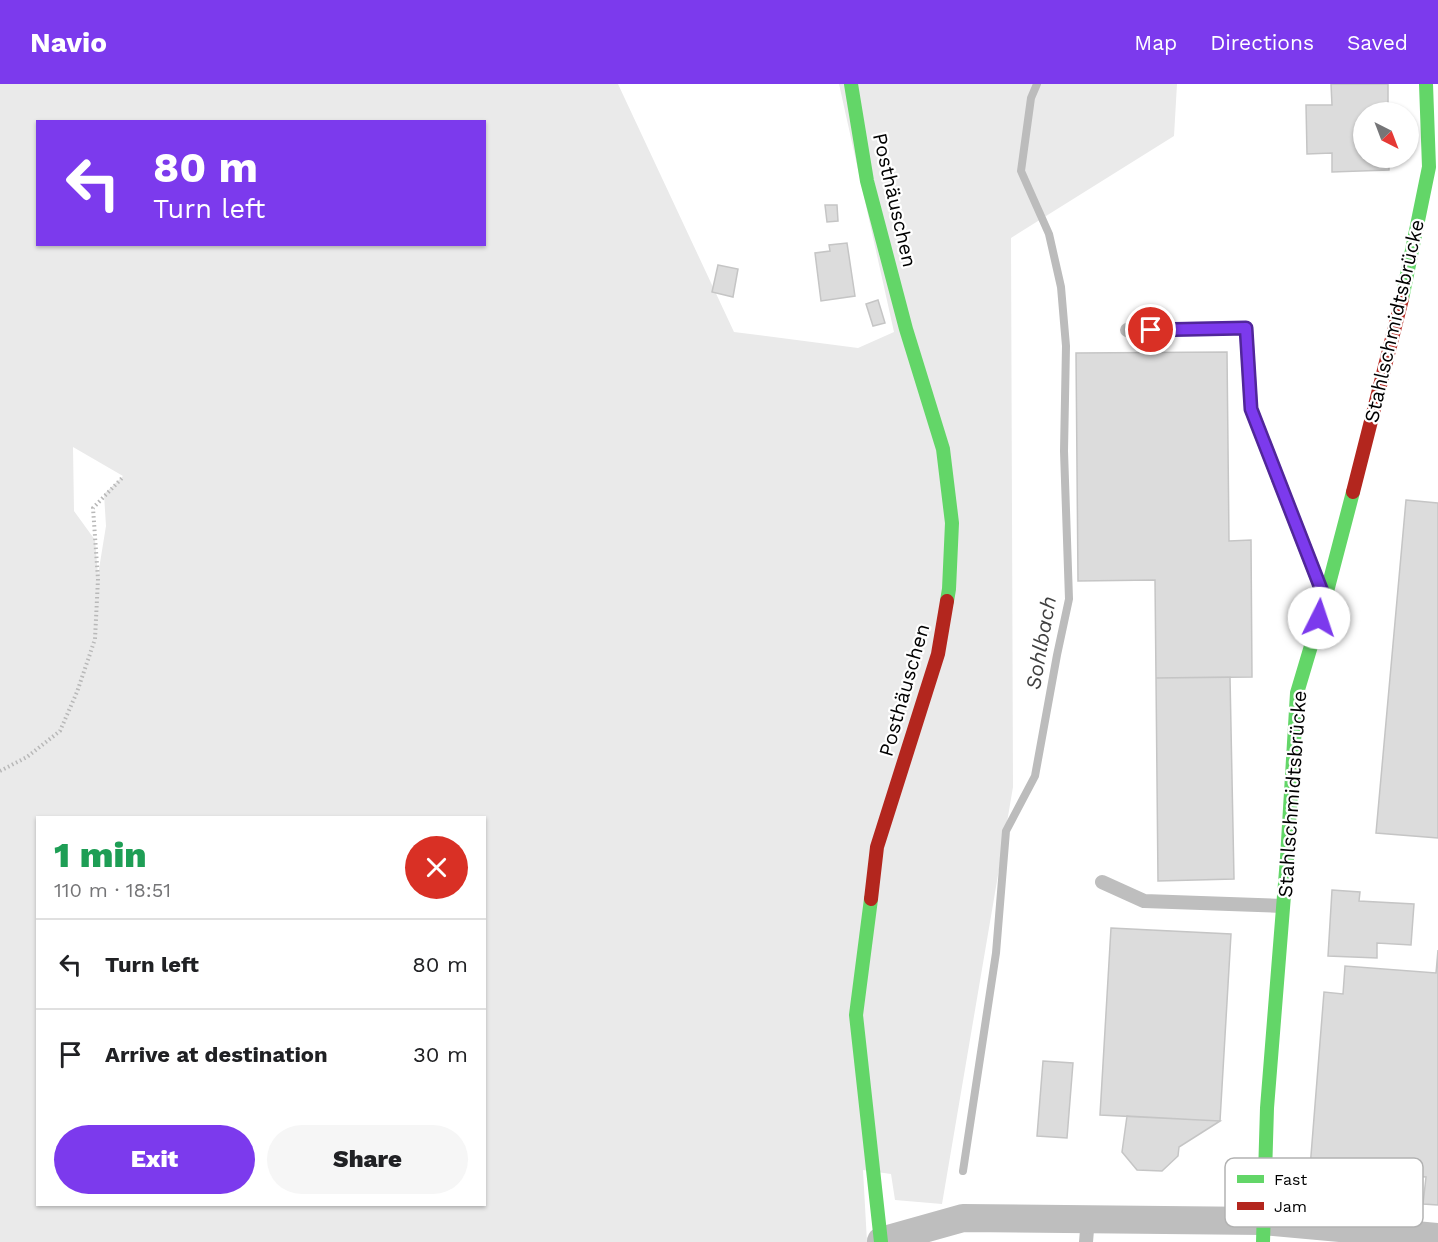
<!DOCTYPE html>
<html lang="en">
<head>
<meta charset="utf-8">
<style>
  body { margin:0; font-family:"Work Sans",sans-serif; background:#f6f6f6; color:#202124; height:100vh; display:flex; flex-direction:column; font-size:22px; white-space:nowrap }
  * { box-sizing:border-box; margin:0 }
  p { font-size:20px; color:#757577 }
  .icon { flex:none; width:33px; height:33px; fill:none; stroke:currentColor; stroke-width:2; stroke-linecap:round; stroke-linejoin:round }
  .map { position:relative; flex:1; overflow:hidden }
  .drawer { position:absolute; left:36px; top:732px; width:450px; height:390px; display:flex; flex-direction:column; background:#fff; border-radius:0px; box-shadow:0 2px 4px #0004 }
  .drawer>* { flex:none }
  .hud { position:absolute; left:36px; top:36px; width:450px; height:126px; border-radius:0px; box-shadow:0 2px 4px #0004; background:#7c3aed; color:#fff; overflow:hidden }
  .needle { width:39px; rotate:138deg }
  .tools { position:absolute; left:1353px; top:18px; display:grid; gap:12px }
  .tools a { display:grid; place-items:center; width:66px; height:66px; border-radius:50%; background:#fff; box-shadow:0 2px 4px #0004; font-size:30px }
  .pin { position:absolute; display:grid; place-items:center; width:51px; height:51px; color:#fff; margin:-26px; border:3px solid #fff; border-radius:50%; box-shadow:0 2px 6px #0007 }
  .me { position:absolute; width:66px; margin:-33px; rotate:4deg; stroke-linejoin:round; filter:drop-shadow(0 0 4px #0008) }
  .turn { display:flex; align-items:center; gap:21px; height:126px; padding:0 18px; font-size:27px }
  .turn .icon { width:78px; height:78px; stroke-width:2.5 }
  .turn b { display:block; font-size:42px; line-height:51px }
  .round { display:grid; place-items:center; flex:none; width:63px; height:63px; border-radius:32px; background:#f6f6f6 }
  .headline { display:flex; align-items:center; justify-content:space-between; height:102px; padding:0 18px }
  h1 { font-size:36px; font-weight:800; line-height:45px; color:#1e9e55 }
  .button { display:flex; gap:12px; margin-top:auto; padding:12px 18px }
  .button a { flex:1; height:69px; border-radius:36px; background:#7c3aed; color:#fff; font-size:24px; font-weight:800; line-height:69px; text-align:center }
  .button a+a { background:#f6f6f6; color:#202124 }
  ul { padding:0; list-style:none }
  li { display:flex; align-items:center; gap:18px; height:90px; padding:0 18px; border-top:2px solid #e0e0e0 }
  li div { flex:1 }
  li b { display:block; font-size:22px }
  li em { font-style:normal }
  header { display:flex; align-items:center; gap:36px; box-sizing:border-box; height:84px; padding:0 30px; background:#7c3aed; color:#fff }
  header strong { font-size:28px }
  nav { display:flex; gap:33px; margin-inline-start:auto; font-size:21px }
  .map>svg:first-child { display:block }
</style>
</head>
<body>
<header>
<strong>Navio</strong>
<nav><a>Map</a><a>Directions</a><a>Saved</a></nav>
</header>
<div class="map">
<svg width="1438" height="1158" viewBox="0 0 1438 1158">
  <rect width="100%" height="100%" fill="#fff"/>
  <path fill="#eaeaea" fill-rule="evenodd" d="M 0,0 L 618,0 L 734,248 L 858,264 L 894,248 L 839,0 L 1177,0 L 1174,52 L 1011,154 L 1013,703 L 942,1120 L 895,1116 L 891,1090 L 863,1086 L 867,1158 L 0,1158 ZM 38,38 L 484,38 L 484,160 L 38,160 ZM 73,363 L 123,392 L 104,410 L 106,442 L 98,491 L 95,456 L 74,427 ZM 38,734 L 484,734 L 484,1120 L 38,1120 Z"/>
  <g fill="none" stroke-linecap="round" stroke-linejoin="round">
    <path stroke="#bcbcbc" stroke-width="8" d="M 963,1087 L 996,869 L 1006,747 L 1035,692 L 1057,571 L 1069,515 L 1064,367 L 1066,262 L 1061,203 L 1049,150 L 1021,87 L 1031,14 L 1037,0"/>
  </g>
  <path fill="#dcdcdc" stroke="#c5c5c5" stroke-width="1.5" d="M 1331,0 L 1388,0 L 1388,28 L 1364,28 L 1364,74 L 1389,74 L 1389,86 L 1332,88 L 1332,69 L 1307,70 L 1306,21 L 1332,21 Z
    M 825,121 L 837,121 L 838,137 L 827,138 Z
    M 847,159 L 855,212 L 821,217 L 815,169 L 830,167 L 829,161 Z
    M 718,181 L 738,185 L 733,213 L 712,208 Z
    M 878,216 L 885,239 L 873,242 L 866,220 Z
    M 1227,268 L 1229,457 L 1251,456 L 1252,593 L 1156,594 L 1155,496 L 1078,497 L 1076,269 Z
    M 1406,416 L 1438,419 L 1438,754 L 1376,749 Z
    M 1230,593 L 1234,795 L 1158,797 L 1156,594 Z
    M 1332,806 L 1360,808 L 1359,817 L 1414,820 L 1411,861 L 1377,859 L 1377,874 L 1328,872 Z
    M 1111,844 L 1231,850 L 1220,1037 L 1100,1031 Z
    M 1438,866 L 1438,1121 L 1423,1120 L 1426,1093 L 1310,1084 L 1324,908 L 1343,910 L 1345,882 L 1436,889 Z
    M 1043,977 L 1073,979 L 1067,1054 L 1037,1052 Z
    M 1127,1032 L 1220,1037 L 1179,1063 L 1178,1072 L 1162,1087 L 1137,1086 L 1122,1068 Z"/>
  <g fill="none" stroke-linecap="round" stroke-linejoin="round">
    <path stroke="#b8b8b8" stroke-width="4" stroke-dasharray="1.5 3" stroke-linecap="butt" d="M 0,687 L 27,673 L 60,647 L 77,608 L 95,555 L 98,495 L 93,424 L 123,393"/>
    <path stroke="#bebebe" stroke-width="14" d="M 1127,246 L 1246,244 L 1251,325 L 1321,505
      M 1102,798 L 1144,817 L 1283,822
      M 1086,1158 L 1088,1134"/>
    <path stroke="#bebebe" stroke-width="28" d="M 881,1157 L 963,1134 L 1263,1137 L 1438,1153"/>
    <path stroke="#63d668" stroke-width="14" d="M 851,0 L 867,97 L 906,245 L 943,365 L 952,439 L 949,505 L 947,517
      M 1402,215 L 1429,83 L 1426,0
      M 871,815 L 856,931 L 881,1158
      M 1263,1158 L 1267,1024 L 1287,774 L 1297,609 L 1325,515 L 1353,408"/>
    <path stroke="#b3261e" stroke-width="14" d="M 1353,408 L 1402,215
      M 871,815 L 877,763 L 938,570 L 947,517"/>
  </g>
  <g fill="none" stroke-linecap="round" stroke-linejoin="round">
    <g stroke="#51269a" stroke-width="15">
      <path id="route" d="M 1151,246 L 1246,244 L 1251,325 L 1325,515 L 1319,534"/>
    </g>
    <use href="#route" stroke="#7c3aed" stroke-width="10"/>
  </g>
  <g text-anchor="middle" stroke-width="4.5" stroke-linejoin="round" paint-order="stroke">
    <g font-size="20" fill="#000" stroke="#fff">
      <text transform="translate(895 116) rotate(77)" y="7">Posthäuschen</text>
      <text transform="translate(1394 237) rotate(-77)" y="7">Stahlschmidtsbrücke</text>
      <text transform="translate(904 606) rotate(-74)" y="7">Posthäuschen</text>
      <text transform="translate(1292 710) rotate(-86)" y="7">Stahlschmidtsbrücke</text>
    </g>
    <g font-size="21" font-style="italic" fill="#404040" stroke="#fff">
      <text transform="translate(1041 559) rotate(-80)" y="7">Sohlbach</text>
    </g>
  </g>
  <rect x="1225" y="1074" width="198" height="69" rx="9" fill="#fff" stroke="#b2b2b2" stroke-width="1.5"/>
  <rect x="1237" y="1091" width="27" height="8" fill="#63d668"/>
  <rect x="1237" y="1118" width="27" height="8" fill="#b3261e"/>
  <g font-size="16" fill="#000">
    <text x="1274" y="1101">Fast</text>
    <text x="1274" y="1128">Jam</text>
  </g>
</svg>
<div class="tools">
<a><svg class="needle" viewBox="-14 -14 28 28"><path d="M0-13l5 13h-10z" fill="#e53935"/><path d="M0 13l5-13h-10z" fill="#757577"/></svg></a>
</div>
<div class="pin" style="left:1151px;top:246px;background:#d93025"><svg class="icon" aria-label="arrive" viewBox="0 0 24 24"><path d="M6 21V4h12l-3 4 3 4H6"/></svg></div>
<svg class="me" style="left:1319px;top:534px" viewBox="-20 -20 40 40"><circle r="19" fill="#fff"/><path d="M0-13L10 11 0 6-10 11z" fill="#7c3aed"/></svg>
<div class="hud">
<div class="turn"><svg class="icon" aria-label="left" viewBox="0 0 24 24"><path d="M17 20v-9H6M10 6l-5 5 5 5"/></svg><div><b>80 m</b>Turn left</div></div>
</div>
<section class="drawer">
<div class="headline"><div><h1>1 min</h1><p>110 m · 18:51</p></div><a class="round" style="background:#d93025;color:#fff"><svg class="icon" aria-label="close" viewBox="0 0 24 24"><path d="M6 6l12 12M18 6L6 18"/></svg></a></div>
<ul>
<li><svg class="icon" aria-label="left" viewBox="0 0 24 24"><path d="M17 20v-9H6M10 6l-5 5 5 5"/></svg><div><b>Turn left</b></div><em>80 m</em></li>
<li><svg class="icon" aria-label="arrive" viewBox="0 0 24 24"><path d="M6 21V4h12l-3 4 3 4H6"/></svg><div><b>Arrive at destination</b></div><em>30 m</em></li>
</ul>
<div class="button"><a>Exit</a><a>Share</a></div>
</section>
</div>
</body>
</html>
